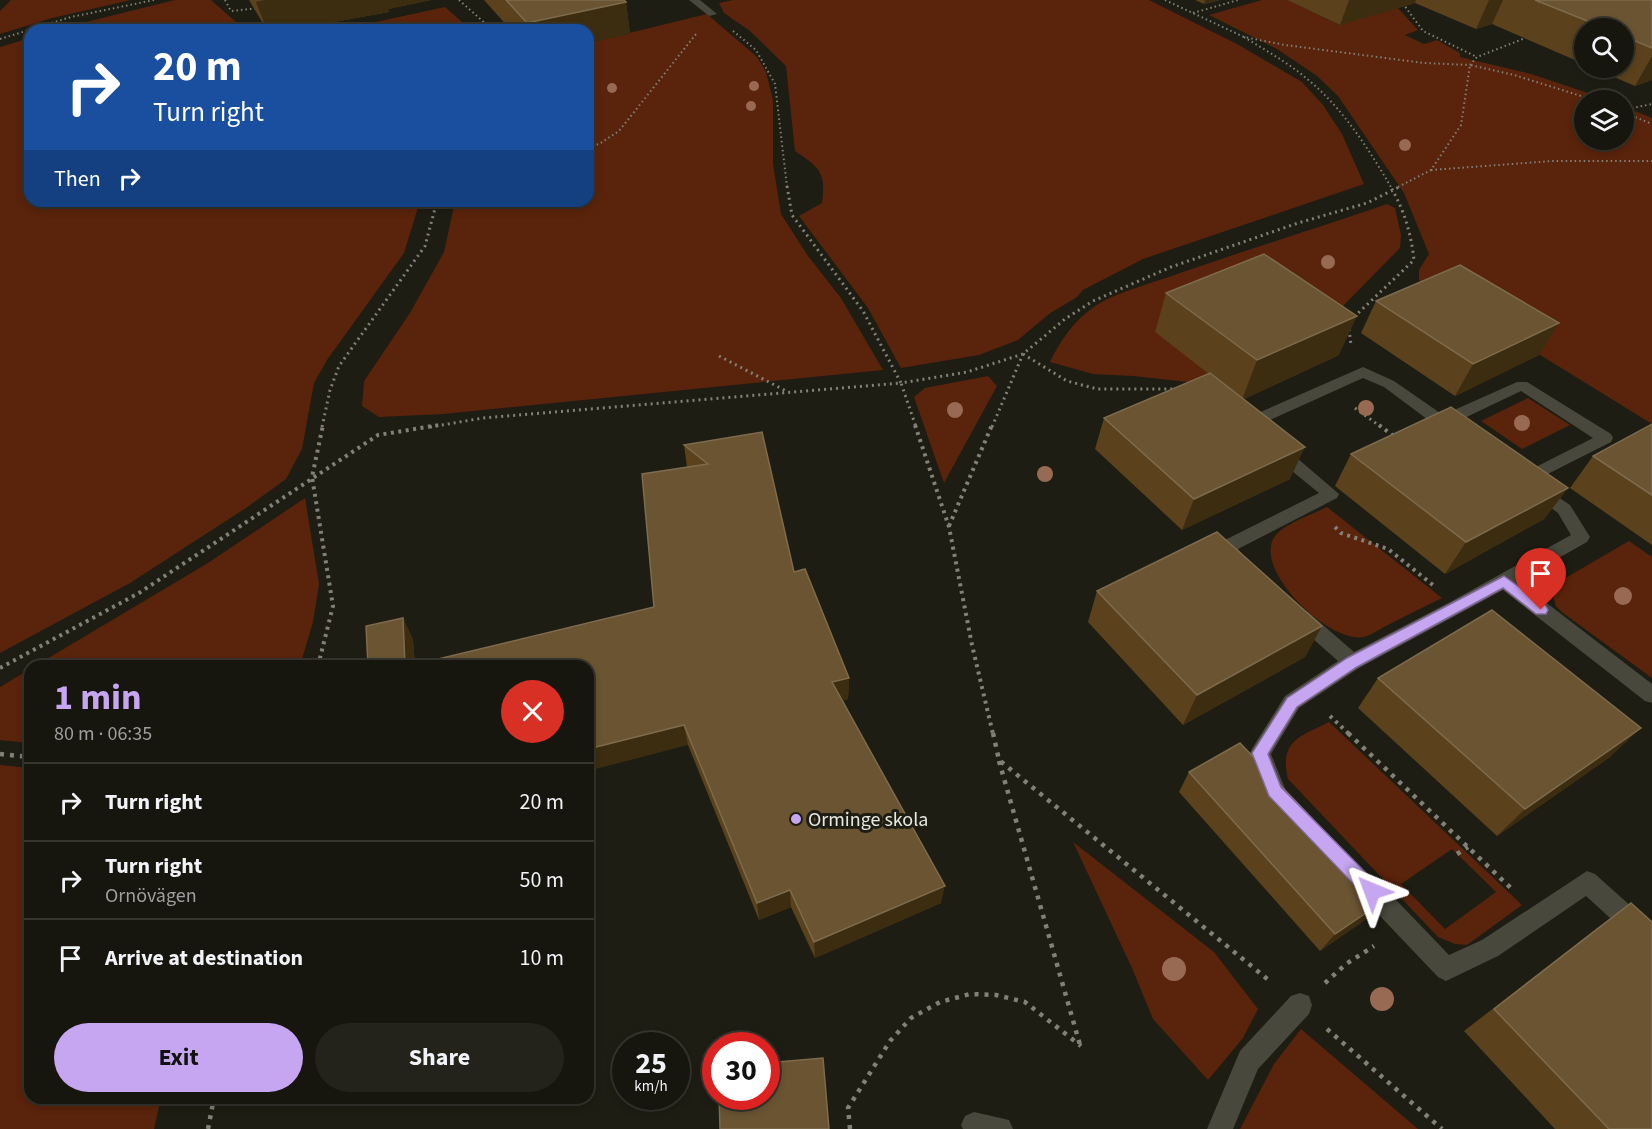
<!DOCTYPE html>
<html lang="en">
<head>
<meta charset="utf-8">
<style>
  body { margin:0; font-family:"Source Sans 3",sans-serif; background:#23231c; color:#f1f3f6; height:100vh; display:flex; flex-direction:column; font-size:22px; white-space:nowrap }
  * { box-sizing:border-box; margin:0 }
  p { font-size:20px; color:#9e9f9e }
  .icon { flex:none; width:33px; height:33px; fill:none; stroke:currentColor; stroke-width:2; stroke-linecap:round; stroke-linejoin:round }
  .map { position:relative; flex:1; overflow:hidden }
  .drawer { position:absolute; left:24px; top:660px; width:570px; height:444px; display:flex; flex-direction:column; background:#16160e; border-radius:18px; box-shadow:0 3px 9px #0003,0 0 0 2px #35352e }
  .drawer>* { flex:none }
  .banner { position:absolute; left:24px; top:24px; width:570px; height:183px; border-radius:18px; box-shadow:0 3px 9px #0003,0 0 0 2px #35352e; background:#1a4fa0; color:#fff; overflow:hidden }
  .fabs { position:absolute; left:1574px; top:18px; display:grid; gap:12px }
  .fabs a { display:grid; place-items:center; width:60px; height:60px; border-radius:50%; background:#16160e; box-shadow:0 3px 9px #0003,0 0 0 2px #35352e; font-size:30px }
  .speed { position:absolute; left:612px; top:1032px; display:flex; gap:12px; font-size:30px; font-weight:700; text-align:center }
  .speed>* { display:grid; place-content:center; width:78px; height:78px; border-radius:50%; background:#16160e; box-shadow:0 3px 9px #0003,0 0 0 2px #35352e; line-height:1 }
  .speed small { font-size:15px; font-weight:400 }
  .speed .limit { border:9px solid #d22; background:#fff; color:#111 }
  .pin { position:absolute; display:grid; place-items:center; width:51px; height:51px; color:#fff; margin:-62px -26px; border-radius:50% 50% 50% 0; rotate:-45deg; box-shadow:0 0 6px #0007 }
  .pin .icon { rotate:45deg }
  .me { position:absolute; width:66px; margin:-33px; rotate:316deg; stroke-linejoin:round; filter:drop-shadow(0 0 4px #0008) }
  .turn { display:flex; align-items:center; gap:21px; height:126px; padding:0 30px; font-size:27px }
  .turn .icon { width:78px; height:78px; stroke-width:2.5 }
  .turn b { display:block; font-size:42px; line-height:51px }
  .then { display:flex; align-items:center; height:57px; padding:0 30px; background:#0003; gap:12px; font-size:22px }
  .round { display:grid; place-items:center; flex:none; width:63px; height:63px; border-radius:32px; background:#23231c }
  .overview { display:flex; align-items:center; justify-content:space-between; height:102px; padding:0 30px }
  h1 { font-size:36px; font-weight:700; line-height:45px; color:#c6a6f0 }
  .button { display:flex; gap:12px; margin-top:auto; padding:12px 30px }
  .button a { flex:1; height:69px; border-radius:36px; background:#c6a6f0; color:#111; font-size:24px; font-weight:700; line-height:69px; text-align:center }
  .button a+a { background:#23231c; color:#f1f3f6 }
  ul { padding:0; list-style:none }
  li { display:flex; align-items:center; gap:18px; height:78px; padding:0 30px; border-top:2px solid #35352e }
  li div { flex:1 }
  li b { display:block; font-size:22px }
  li em { font-style:normal }
  .map>svg:first-child { display:block }
</style>
</head>
<body>
<div class="map">
<svg width="1652" height="1129" viewBox="0 0 1652 1129">
  <rect width="100%" height="100%" fill="#1d1d13"/>
  <path fill="#5a230b" fill-rule="evenodd" d="M 11,0 L 131,0 L 52,18 L 0,34 L 0,11 Z
    M 175,0 L 211,0 L 236,22 L 239,30 L 54,30 Z
    M 733,0 L 1149,0 L 1237,44 L 1302,82 L 1323,105 L 1342,134 L 1364,184 L 1143,259 L 1083,290 L 1077,297 L 1049,314 L 1018,340 L 979,355 L 901,368 L 868,308 L 799,216 L 822,203 C 826,172 820,168 795,151 L 786,66 L 750,31 L 724,13 L 719,3 Z
    M 1262,0 L 1287,0 L 1340,25 L 1398,8 L 1418,30 L 1405,35 L 1424,44 L 1437,40 L 1460,53 L 1460,57 L 1531,74 L 1609,100 L 1584,100 L 1584,140 L 1623,140 L 1623,106 L 1652,118 L 1652,424 L 1419,280 L 1419,270 L 1429,254 L 1404,193 L 1338,96 L 1317,76 L 1277,49 L 1209,15 Z
    M 445,7 L 471,30 L 339,30 Z
    M 707,14 L 757,57 L 766,72 L 773,100 L 773,164 L 781,214 L 808,256 L 841,298 L 883,370 L 443,414 L 379,417 L 362,406 L 364,381 L 410,313 L 444,252 L 455,201 L 588,201 L 588,43 Z
    M 30,38 L 30,201 L 420,201 L 404,253 L 327,360 L 314,383 L 302,449 L 286,479 L 246,508 L 130,583 L 0,653 L 0,47 Z
    M 1387,204 L 1395,208 L 1401,235 L 1400,248 L 1341,308 L 1339,355 L 1250,293 L 1224,386 L 1133,376 L 1093,374 L 1050,362 C 1061,339 1074,321 1095,306 C 1116,292 1156,282 1180,273 C 1249,249 1318,228 1387,204 Z
    M 988,376 L 997,386 L 944,483 L 914,397 L 925,388 Z
    M 1528,398 L 1570,425 L 1522,449 L 1481,421 Z
    M 305,498 L 319,584 L 313,622 L 300,666 L 35,666 L 208,563 Z
    M 1327,507 L 1442,598 C 1422,608 1403,617 1384,627 C 1378,630 1370,636 1363,637 C 1330,644 1251,569 1275,536 C 1284,524 1313,514 1327,507 Z
    M 1629,541 L 1652,557 L 1652,678 L 1563,613 L 1556,606 L 1550,587 Z
    M 30,669 L 30,743 L 0,740 L 0,687 Z
    M 1329,722 L 1522,905 L 1467,945 L 1455,944 L 1438,937 L 1288,779 C 1279,741 1299,737 1329,722 ZM 1452,849 L 1496,892 L 1445,929 L 1401,884 Z
    M 0,765 L 30,768 L 30,1098 L 161,1098 L 154,1129 L 0,1129 Z
    M 1073,842 L 1214,952 L 1258,1009 L 1243,1038 L 1208,1080 L 1153,1019 L 1132,968 Z
    M 1301,1029 L 1418,1129 L 1240,1129 L 1274,1064 Z"/>
  <g fill="none" stroke-linecap="round" stroke-linejoin="round">
    <path stroke="#818178" stroke-width="2" stroke-dasharray="1.5 3" stroke-linecap="butt" d="M 225,0 L 231,11 L 260,8
      M 459,0 L 486,24 L 484,30
      M 1165,0 L 1244,37 L 1285,45 L 1424,63 L 1470,65 L 1477,57 L 1528,37
      M 1394,0 L 1404,5 L 1423,31 L 1477,57
      M 1193,13 L 1238,0
      M 733,31 L 756,50 L 775,84 L 787,187
      M 1244,37 C 1265,50 1287,62 1306,78 C 1342,107 1368,148 1391,187
      M 0,39 L 71,17 L 154,0
      M 1623,110 L 1652,104
      M 1623,112 L 1652,124
      M 588,147 L 599,144 L 619,131 L 696,34
      M 1431,170 L 1552,161 L 1652,161
      M 1398,187 L 1431,170 L 1461,125 L 1470,65 L 1514,75 L 1594,100"/>
    <path stroke="#818178" stroke-width="3" stroke-dasharray="2 4" stroke-linecap="butt" d="M 787,186 L 792,215 L 863,311 L 901,383 L 967,372 L 1023,354 L 1065,319 L 1093,301 L 1171,267 L 1298,223 L 1367,203 L 1401,186
      M 1354,317 L 1414,260 C 1411,233 1404,209 1390,186
      M 1349,329 L 1351,345
      M 1023,354 L 1067,381 L 1097,389 L 1178,389
      M 719,356 L 788,392
      M 1355,408 L 1381,427
      M 322,427 L 330,390 L 339,366 L 425,246 L 437,201
      M 430,427 L 483,418 L 901,383 L 916,427
      M 992,427 L 1023,354"/>
    <path stroke="#818178" stroke-width="4" stroke-dasharray="3 4.5" stroke-linecap="butt" d="M 915,425 L 949,527 L 972,645 L 993,734
      M 1379,425 L 1395,437
      M 949,526 L 992,425
      M 1335,527 L 1341,533 L 1388,549 L 1433,585
      M 318,666 L 333,606 L 312,477 L 323,425
      M 0,668 L 139,593 L 378,435 L 439,425
      M 1330,716 L 1349,734"/>
    <path stroke="#818178" stroke-width="4.5" stroke-dasharray="4 6" stroke-linecap="butt" d="M 993,733 L 999,760 L 1271,982
      M 1348,733 L 1514,891
      M 0,754 L 30,757
      M 999,761 L 1080,1045
      M 1457,854 L 1468,847
      M 1325,983 L 1346,964 L 1374,946
      M 1327,1029 L 1442,1129
      M 208,1129 L 214,1098
      M 850,1129 L 848,1108 L 890,1041 L 911,1018 L 940,1002 L 970,994 L 996,995 L 1025,1002 L 1081,1046"/>
    <path fill="#48483d" fill-rule="evenodd" d="M 1300,993 L 1309,996 L 1312,1005 L 1309,1014 L 1258,1069 L 1233,1129 L 1207,1129 L 1240,1051 L 1291,996 Z"/>
    <path fill="#48483d" fill-rule="evenodd" d="M 689,0 L 700,0 L 717,14 L 709,16 Z
      M 1363,367 L 1394,381 L 1443,415 L 1517,382 L 1527,382 L 1611,434 L 1613,438 L 1611,442 L 1524,486 L 1518,484 L 1516,480 L 1518,476 L 1593,438 L 1521,391 L 1454,423 L 1461,430 L 1459,434 L 1447,434 L 1384,387 L 1363,378 L 1257,426 L 1255,431 L 1243,431 L 1238,425 L 1240,421 Z
      M 1277,444 L 1283,446 L 1339,494 L 1337,498 L 1238,549 L 1245,558 L 1242,563 C 1231,566 1222,558 1216,548 L 1219,543 L 1319,493 L 1271,454 L 1269,450 L 1271,446 Z
      M 1537,483 L 1570,505 L 1590,537 L 1587,542 L 1518,581 L 1652,684 L 1652,703 L 1645,701 L 1503,590 L 1359,668 L 1299,708 L 1271,754 L 1286,791 L 1283,798 L 1275,801 L 1267,798 L 1250,753 L 1253,747 L 1285,696 L 1338,661 L 1294,622 L 1292,617 L 1294,612 L 1301,610 L 1308,612 L 1354,652 L 1452,601 L 1571,535 L 1558,513 L 1531,493 L 1529,489 L 1531,485 Z
      M 1587,871 L 1595,874 L 1652,925 L 1652,953 L 1644,949 L 1586,896 L 1498,956 L 1446,981 L 1438,977 L 1359,894 L 1356,886 L 1359,878 L 1367,875 L 1375,878 L 1449,955 L 1482,940 Z
      M 974,1112 L 1009,1120 L 1013,1129 L 963,1129 L 961,1125 L 965,1116 Z"/>
  </g>
  <g fill="#986953">
    <circle cx="754" cy="86" r="5"/>
    <circle cx="612" cy="88" r="5"/>
    <circle cx="751" cy="106" r="5"/>
    <circle cx="1405" cy="145" r="6"/>
    <circle cx="1328" cy="262" r="7"/>
    <circle cx="1366" cy="408" r="8"/>
    <circle cx="955" cy="410" r="8"/>
    <circle cx="1522" cy="423" r="8"/>
    <circle cx="1045" cy="474" r="8"/>
    <circle cx="1623" cy="596" r="9"/>
    <circle cx="1174" cy="969" r="12"/>
    <circle cx="1382" cy="999" r="12"/>
  </g>
  <path fill="#5b421d" d="M 249,0 L 431,0 L 388,9 L 389,12 L 290,30 L 267,30 Z
    M 484,0 L 624,0 L 626,2 L 630,34 L 588,30 L 511,30 Z
    M 1195,0 L 1220,0 L 1204,4 Z
    M 1287,0 L 1652,0 L 1652,80 L 1635,86 L 1593,68 L 1623,68 L 1623,28 L 1584,28 L 1584,64 L 1492,24 L 1476,29 L 1415,3 L 1340,25 Z
    M 1166,293 L 1339,355 L 1244,399 L 1290,479 L 1182,530 L 1095,449 L 1104,418 L 1209,374 L 1155,332 Z
    M 1376,301 L 1539,355 L 1455,396 L 1361,333 Z
    M 1652,424 L 1652,545 L 1570,488 L 1593,456 Z
    M 762,432 L 794,572 L 849,678 L 848,699 L 843,700 L 941,903 L 815,958 L 791,907 L 759,920 L 688,745 L 368,666 L 403,618 L 413,640 L 415,665 L 654,607 L 687,467 L 684,445 Z
    M 1351,454 L 1568,488 L 1544,519 L 1445,574 L 1335,486 Z
    M 1097,591 L 1322,626 L 1305,657 L 1183,725 L 1088,622 Z
    M 1378,678 L 1610,757 L 1497,836 L 1358,708 Z
    M 1189,772 L 1372,915 L 1320,951 L 1179,792 Z
    M 1631,903 L 1652,1129 L 1555,1129 L 1464,1031 L 1597,928 Z"/>
  <path fill="#3c2c10" d="M 265,0 L 431,0 L 388,9 L 389,12 L 290,30 L 267,30 L 256,2 Z
    M 1205,0 L 1220,0 L 1204,4 Z
    M 1349,0 L 1416,0 L 1415,3 L 1340,25 Z
    M 1489,0 L 1503,0 L 1492,24 L 1476,29 Z
    M 626,2 L 630,34 L 588,43 L 588,30 L 529,30 L 527,23 Z
    M 1652,56 L 1652,80 L 1635,86 Z
    M 1357,316 L 1339,355 L 1242,400 L 1257,360 Z
    M 1559,323 L 1539,355 L 1455,396 L 1473,364 Z
    M 1305,447 L 1290,479 L 1182,530 L 1194,499 Z
    M 1568,488 L 1544,519 L 1445,574 L 1466,542 Z
    M 403,618 L 413,640 L 415,666 L 405,666 Z
    M 1322,626 L 1305,657 L 1183,725 L 1197,695 Z
    M 849,678 L 848,699 L 832,703 L 832,682 Z
    M 684,725 L 688,745 L 588,771 L 588,749 Z
    M 1641,728 L 1610,757 L 1497,836 L 1525,809 Z
    M 945,886 L 941,903 L 815,958 L 814,942 Z
    M 790,890 L 791,907 L 759,920 L 757,903 Z
    M 1388,898 L 1372,915 L 1320,951 L 1335,934 Z"/>
  <path fill="#6a5432" stroke="#7e6b4d" stroke-width="1.5" d="M 506,0 L 624,0 L 626,2 L 527,23 Z
    M 1535,0 L 1652,0 L 1652,48 L 1623,36 L 1623,28 L 1605,28 Z
    M 1264,254 L 1357,316 L 1257,360 L 1166,293 Z
    M 1460,265 L 1559,323 L 1473,364 L 1376,301 Z
    M 1210,373 L 1305,447 L 1194,499 L 1104,418 Z
    M 1451,407 L 1568,488 L 1466,542 L 1351,454 Z
    M 1652,424 L 1652,495 L 1593,456 Z
    M 762,432 L 794,572 L 805,569 L 849,678 L 832,682 L 945,886 L 814,942 L 790,890 L 757,903 L 684,725 L 588,749 L 588,666 L 409,666 L 654,607 L 642,474 L 708,464 L 684,445 Z
    M 1217,532 L 1322,626 L 1197,695 L 1097,591 Z
    M 1492,610 L 1641,728 L 1525,809 L 1378,678 Z
    M 403,618 L 405,666 L 368,666 L 366,626 Z
    M 1240,743 L 1388,898 L 1335,934 L 1189,772 Z
    M 1631,903 L 1652,922 L 1652,1129 L 1609,1129 L 1494,1009 Z
    M 823,1058 L 829,1129 L 720,1129 L 719,1096 L 766,1096 L 766,1063 Z"/>
  <path fill="#c6a6f0" stroke="#816c9c" stroke-width="1.5" d="M 1504,576 L 1546,606 L 1548,610 L 1546,614 L 1536,614 L 1503,588 L 1357,667 L 1297,707 L 1268,754 L 1281,787 L 1378,885 L 1381,891 L 1378,897 L 1372,900 L 1366,897 L 1269,796 L 1252,753 L 1287,698 L 1347,658 Z"/>
  <circle fill="#c6a6f0" stroke="#1d1d13" stroke-width="2" cx="796" cy="819" r="6"/>
  <g text-anchor="middle" stroke-width="6" stroke-linejoin="round" paint-order="stroke">
    <g font-size="20" fill="#e8e8e1" stroke="#1d1d13" text-anchor="start">
      <text x="808" y="826">Orminge skola</text>
    </g>
  </g>
</svg>
<div class="fabs">
<a><svg class="icon" aria-label="search" viewBox="0 0 24 24"><circle cx="10" cy="10" r="6"/><path d="M15 15l6 6"/></svg></a>
<a><svg class="icon" aria-label="layers" viewBox="0 0 24 24"><path d="M12 4l9 5-9 5-9-5zM3 14l9 5 9-5"/></svg></a>
</div>
<div class="speed"><div>25<small>km/h</small></div><div class="limit">30</div></div>
<div class="pin" style="left:1541px;top:610px;background:#d93025"><svg class="icon" aria-label="arrive" viewBox="0 0 24 24"><path d="M6 21V4h12l-3 4 3 4H6"/></svg></div>
<svg class="me" style="left:1372px;top:891px" viewBox="-20 -20 40 40"><path d="M0-17L14 15 0 8-14 15z" fill="#c6a6f0" stroke="#fff" stroke-width="4"/></svg>
<div class="banner">
<div class="turn"><svg class="icon" aria-label="right" viewBox="0 0 24 24"><path d="M7 20v-9h11M14 6l5 5-5 5"/></svg><div><b>20 m</b>Turn right</div></div>
<div class="then">Then<svg class="icon" aria-label="right" viewBox="0 0 24 24"><path d="M7 20v-9h11M14 6l5 5-5 5"/></svg></div>
</div>
<section class="drawer">
<div class="overview"><div><h1>1 min</h1><p>80 m · 06:35</p></div><a class="round" style="background:#d93025;color:#fff"><svg class="icon" aria-label="close" viewBox="0 0 24 24"><path d="M6 6l12 12M18 6L6 18"/></svg></a></div>
<ul>
<li><svg class="icon" aria-label="right" viewBox="0 0 24 24"><path d="M7 20v-9h11M14 6l5 5-5 5"/></svg><div><b>Turn right</b></div><em>20 m</em></li>
<li><svg class="icon" aria-label="right" viewBox="0 0 24 24"><path d="M7 20v-9h11M14 6l5 5-5 5"/></svg><div><b>Turn right</b><p>Ornövägen</p></div><em>50 m</em></li>
<li><svg class="icon" aria-label="arrive" viewBox="0 0 24 24"><path d="M6 21V4h12l-3 4 3 4H6"/></svg><div><b>Arrive at destination</b></div><em>10 m</em></li>
</ul>
<div class="button"><a>Exit</a><a>Share</a></div>
</section>
</div>
</body>
</html>
